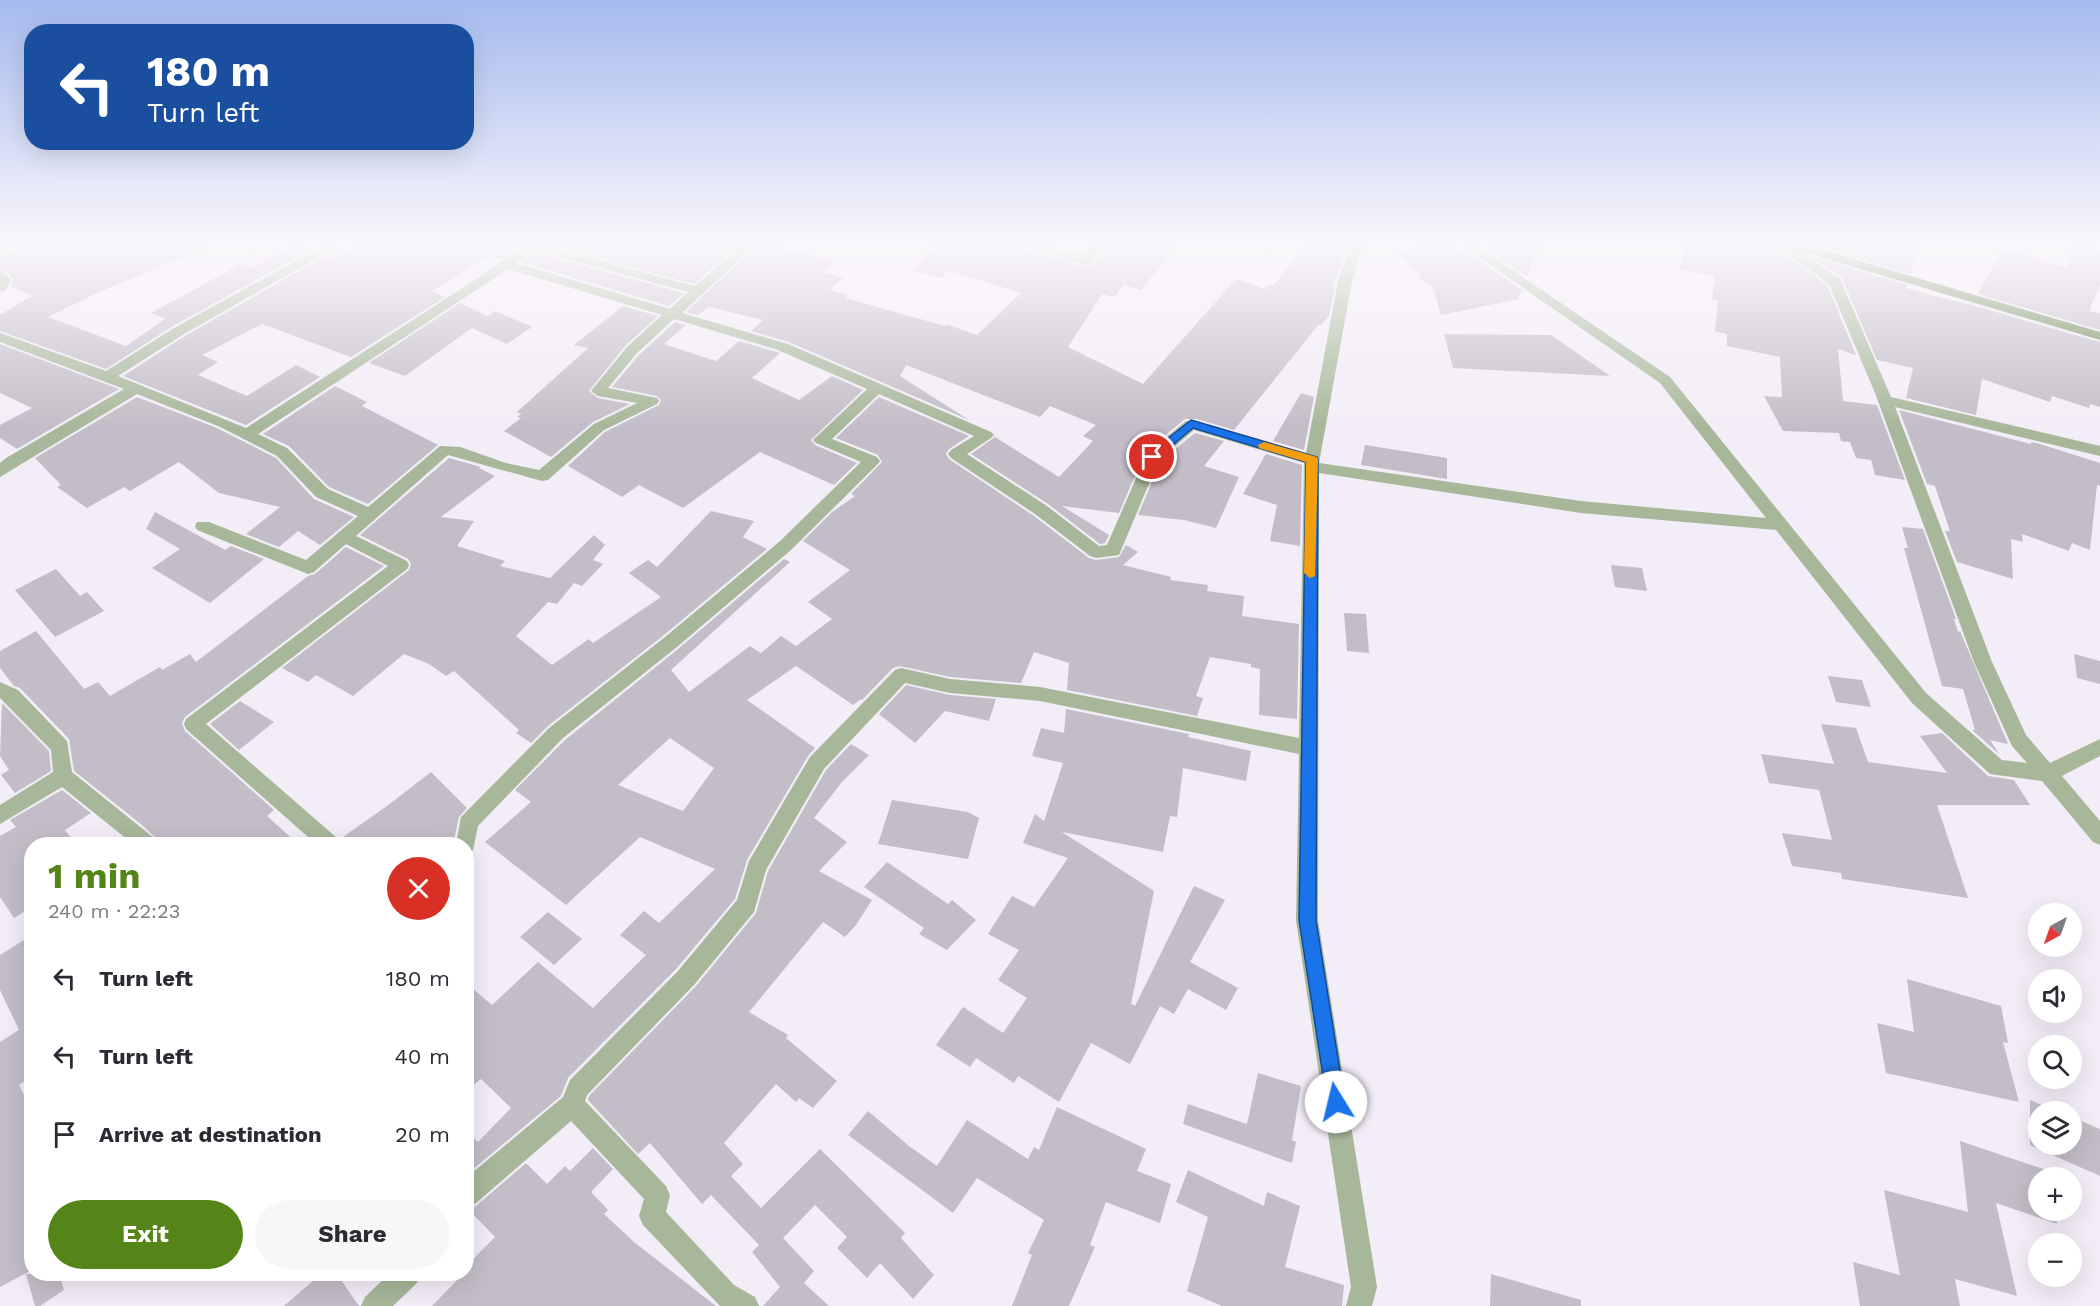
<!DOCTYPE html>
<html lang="en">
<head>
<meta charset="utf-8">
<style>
  body { margin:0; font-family:"Work Sans",sans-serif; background:#f7f7f7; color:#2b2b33; height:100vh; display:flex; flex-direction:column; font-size:22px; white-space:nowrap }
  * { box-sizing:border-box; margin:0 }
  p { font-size:20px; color:#7c7c81 }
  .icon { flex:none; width:33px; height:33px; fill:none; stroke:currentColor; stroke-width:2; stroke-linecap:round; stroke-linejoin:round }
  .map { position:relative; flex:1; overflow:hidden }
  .drawer { position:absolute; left:24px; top:837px; width:450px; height:444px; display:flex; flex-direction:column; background:#fff; border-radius:24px; box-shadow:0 6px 24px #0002 }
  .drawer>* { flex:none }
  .guide { position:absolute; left:24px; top:24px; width:450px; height:126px; border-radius:24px; box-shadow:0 6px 24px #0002; background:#1a4fa0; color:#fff; overflow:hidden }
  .needle { width:39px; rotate:220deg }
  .controls { position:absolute; left:2028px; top:903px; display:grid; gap:12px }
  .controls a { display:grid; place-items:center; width:54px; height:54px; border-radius:50%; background:#fff; box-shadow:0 6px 24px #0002; font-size:30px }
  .pin { position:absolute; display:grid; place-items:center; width:51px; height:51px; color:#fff; margin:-26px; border:3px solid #fff; border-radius:50%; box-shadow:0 2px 6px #0007 }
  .me { position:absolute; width:66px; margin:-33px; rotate:351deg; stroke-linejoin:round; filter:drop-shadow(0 0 4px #0008) }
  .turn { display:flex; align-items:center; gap:21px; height:126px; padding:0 24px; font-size:27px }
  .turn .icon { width:78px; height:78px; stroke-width:2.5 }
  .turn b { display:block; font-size:42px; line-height:51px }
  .round { display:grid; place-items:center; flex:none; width:63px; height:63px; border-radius:32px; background:#f7f7f7 }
  .overview { display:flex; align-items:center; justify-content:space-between; height:102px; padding:0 24px }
  h1 { font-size:36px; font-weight:700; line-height:45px; color:#558518 }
  .cta { display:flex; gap:12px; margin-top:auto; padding:12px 24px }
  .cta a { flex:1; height:69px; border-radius:36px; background:#558518; color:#fff; font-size:24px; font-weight:700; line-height:69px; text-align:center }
  .cta a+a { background:#f7f7f7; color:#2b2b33 }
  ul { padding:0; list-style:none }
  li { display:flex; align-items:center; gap:18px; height:78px; padding:0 24px }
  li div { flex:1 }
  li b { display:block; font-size:22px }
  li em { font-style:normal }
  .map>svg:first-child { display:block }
</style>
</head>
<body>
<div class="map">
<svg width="2100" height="1306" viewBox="0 0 2100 1306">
  <rect width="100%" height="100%" fill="#f3edf7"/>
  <path fill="#c3bdc7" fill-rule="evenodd" d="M 20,246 L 209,246 L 99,292 L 48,317 L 126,346 L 165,319 L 151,313 L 241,264 L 251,268 L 292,246 L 310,250 L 173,326 L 106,369 L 0,331 L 0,315 L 32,296 L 11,286 L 13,279 L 7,272 L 0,270 L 0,257 Z
    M 356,246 L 520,246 L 501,259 L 489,256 L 432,291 L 445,297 L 351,357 L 262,324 L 202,355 L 218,362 L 198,375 L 247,396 L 296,365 L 320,377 L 246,425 L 123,376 L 185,336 L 325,256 L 333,258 Z
    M 552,246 L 738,246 L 694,284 Z
    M 756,246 L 776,246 L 834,262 L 823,272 L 843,278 L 830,290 L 848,295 L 845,298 L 945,326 L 946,324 L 977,335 L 1021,293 L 947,270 L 942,278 L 914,271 L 935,246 L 1026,246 L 1029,251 L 1086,267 L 1093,265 L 1105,246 L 1178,246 L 1141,290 L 1124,285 L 1114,297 L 1102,294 L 1068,347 L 1143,384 L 1236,279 L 1265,289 L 1269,285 L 1273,286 L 1305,246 L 1348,246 L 1332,287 L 1335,287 L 1329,316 L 1321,325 L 1319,324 L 1234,430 L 1197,419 L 1185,419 L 1145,452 L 1119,513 L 1062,506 L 1109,535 L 1105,543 L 1100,544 L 1048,504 L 971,454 L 995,437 L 1059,477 L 1093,441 L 1083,436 L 1096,425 L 1050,406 L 1040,417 L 906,365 L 900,376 L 969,420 L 789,342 L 751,331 L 763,320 L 709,307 L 698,315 L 686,312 Z
    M 1422,246 L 1451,246 L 1460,252 L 1464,251 L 1522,290 L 1518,299 L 1441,315 L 1433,287 L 1418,276 L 1421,275 L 1395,252 Z
    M 1493,246 L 1540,246 L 1527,277 L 1488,251 Z
    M 1685,246 L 1774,246 L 1827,285 L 1856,355 L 1838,349 L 1843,401 L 1877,405 L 1905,480 L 1875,475 L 1871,460 L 1856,458 L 1850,442 L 1841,441 L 1839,433 L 1783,431 L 1764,396 L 1782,397 L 1780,357 L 1727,346 L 1727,334 L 1715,331 L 1718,300 L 1712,299 L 1715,276 L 1680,269 Z
    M 1815,246 L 1920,246 L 1910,274 Z
    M 2073,246 L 2085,246 L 2100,250 L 2100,285 L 2089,311 L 2100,313 L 2100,330 L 1978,294 L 2003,248 L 2067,268 Z
    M 533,252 L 684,293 L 669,306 L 521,262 Z
    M 1810,256 L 1907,285 L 1906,288 L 1927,294 L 1972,305 L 2100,342 L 2100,407 L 2090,404 L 2089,408 L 2052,396 L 2050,402 L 1982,379 L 1976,415 L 1906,398 L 1913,368 L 1877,360 L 1842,278 Z
    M 460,303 L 488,316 L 495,311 L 532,327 L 507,344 L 472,328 L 405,376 L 369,363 Z
    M 623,306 L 658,316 L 625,346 L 589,391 L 598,398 L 630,404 L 593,422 L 551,457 L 504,431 L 521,418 L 517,417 L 521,414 L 517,412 L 588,348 L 574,345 Z
    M 675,322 L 686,325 L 664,344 L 716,361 L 739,341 L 780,353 L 752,378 L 799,400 L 832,376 L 863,390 L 811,440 L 815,445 L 857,463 L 834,485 L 760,452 L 683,508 L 639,485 L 622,497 L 568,466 L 605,432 L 659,405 L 661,400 L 657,396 L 612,387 L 639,355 Z
    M 1444,334 L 1551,335 L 1610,376 L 1453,368 Z
    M 0,344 L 119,389 L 17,449 L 0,438 L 0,425 L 32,408 L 0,393 Z
    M 335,386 L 367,402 L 362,406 L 438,445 L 368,504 L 329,487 L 289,446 L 263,434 Z
    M 1301,393 L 1314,397 L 1304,450 L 1273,441 Z
    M 137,397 L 217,428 L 276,458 L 314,499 L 354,517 L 320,545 L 298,531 L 279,547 L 246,534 L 280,507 L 219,493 L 179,462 L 130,491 L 124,487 L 87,508 L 57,487 L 61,485 L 35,458 Z
    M 879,397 L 969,436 L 949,449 L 946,454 L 949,459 L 1034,516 L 1089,558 L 1096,560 L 1119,557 L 1126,545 L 1138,552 L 1123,565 L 1171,577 L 1170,580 L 1208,585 L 1207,591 L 1244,596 L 1242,616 L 1299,624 L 1297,719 L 1259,715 L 1260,669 L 1251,667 L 1251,664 L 1210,657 L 1196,696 L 1203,698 L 1197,716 L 1067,690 L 1069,663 L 1034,652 L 1021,683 L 950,677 L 900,666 L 893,668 L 862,700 L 861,699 L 853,705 L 796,666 L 747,700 L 815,748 L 808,756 L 747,860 L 735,899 L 676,969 L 568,1078 L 561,1096 L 466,1175 L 466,1131 L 478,1142 L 511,1108 L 481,1079 L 466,1091 L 466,983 L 492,1005 L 538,962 L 593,1008 L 646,955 L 620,935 L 644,911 L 659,923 L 715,869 L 640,837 L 566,905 L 485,842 L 531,802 L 515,790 L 565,740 L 678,649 L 784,559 L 790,562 L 671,670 L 689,692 L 750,646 L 761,653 L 781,636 L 796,646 L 832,619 L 808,602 L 850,570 L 803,541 L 832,512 L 855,496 L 851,494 L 882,462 L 878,455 L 836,438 ZM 670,738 L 714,768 L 683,811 L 618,785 Z
    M 1899,410 L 2031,444 L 2031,442 L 2040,444 L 2100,463 L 2100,486 L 2097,485 L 2090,550 L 2072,543 L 2069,551 L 2022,534 L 2023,542 L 2011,539 L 2013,579 L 1957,562 L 1945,531 L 1950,531 L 1935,486 L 1927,484 Z
    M 1195,433 L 1224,441 L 1204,466 L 1239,477 L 1216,528 L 1184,520 L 1138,515 L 1161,461 Z
    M 1365,445 L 1447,458 L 1447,479 L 1361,465 Z
    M 1266,454 L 1302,465 L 1300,546 L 1270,541 L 1277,505 L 1243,494 Z
    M 449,458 L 481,467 L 479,468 L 495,476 L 441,517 L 474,521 L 457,546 L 505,561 L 500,566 L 550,578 L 594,535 L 605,545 L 593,560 L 603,564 L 582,586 L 574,583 L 557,604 L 548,602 L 516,636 L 552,665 L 589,639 L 593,643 L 661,597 L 629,573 L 648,560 L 657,567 L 711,511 L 754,521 L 743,537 L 767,549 L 664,635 L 548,726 L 531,743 L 516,733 L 519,730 L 454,671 L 446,676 L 429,664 L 404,654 L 353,696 L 316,675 L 308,682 L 282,668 L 409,570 L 411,564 L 408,559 L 360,535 Z
    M 155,512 L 225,550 L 231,546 L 264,559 L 210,603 L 152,568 L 180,549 L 146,529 Z
    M 1902,527 L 1923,529 L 1956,619 L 1954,619 L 1958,632 L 1960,631 L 2008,744 L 1990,740 L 1999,754 L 1972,730 L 1975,730 L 1963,689 L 1942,686 L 1904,548 L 1908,548 Z
    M 346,547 L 384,566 L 185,717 L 182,723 L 185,731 L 274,810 L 267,816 L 298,844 L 162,844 L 142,825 L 74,771 L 69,739 L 20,688 L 14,686 L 0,668 L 0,651 L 36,631 L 84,689 L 98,682 L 110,696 L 160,667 L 162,670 L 190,654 L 196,662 L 308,576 L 315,574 Z
    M 1611,565 L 1642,568 L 1647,591 L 1615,587 Z
    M 56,569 L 80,596 L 87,592 L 104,611 L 55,637 L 15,590 Z
    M 1344,613 L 1366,614 L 1369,653 L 1347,651 Z
    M 2074,654 L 2100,661 L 2100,684 L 2077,678 Z
    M 1828,676 L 1862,680 L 1871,707 L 1836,702 Z
    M 906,685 L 950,695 L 996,699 L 989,721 L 945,711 L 915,743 L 879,714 Z
    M 240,701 L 274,722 L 239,750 L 210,724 Z
    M 2,703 L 49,751 L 51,771 L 15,793 L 1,775 L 9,770 L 0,756 Z
    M 1066,709 L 1189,734 L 1188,737 L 1251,751 L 1246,781 L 1183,768 L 1177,817 L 1170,816 L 1163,852 L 1062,832 L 1154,891 L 1131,1004 L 1135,1006 L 1194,886 L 1225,900 L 1190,962 L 1238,988 L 1226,1010 L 1188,989 L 1174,1014 L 1160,1006 L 1130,1064 L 1091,1043 L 1059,1102 L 1018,1076 L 1014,1083 L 976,1058 L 970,1067 L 936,1045 L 963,1007 L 1003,1033 L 1027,998 L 998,980 L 1019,950 L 988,934 L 1012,896 L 1034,907 L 1068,858 L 1023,843 L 1035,814 L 1044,821 L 1063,763 L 1032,756 L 1041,728 L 1064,733 Z
    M 1821,724 L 1856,728 L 1868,762 L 1947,773 L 1920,736 L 1942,733 L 1988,776 L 2014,780 L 2030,805 L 1937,805 L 1968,898 L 1842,879 L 1841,873 L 1792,866 L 1782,833 L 1832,840 L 1819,790 L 1769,783 L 1761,754 L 1834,764 Z
    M 851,744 L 869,755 L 842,782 L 814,818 L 847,842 L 819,871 L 872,900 L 856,925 L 845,937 L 823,922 L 749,1012 L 788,1035 L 786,1038 L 837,1081 L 813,1108 L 799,1098 L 796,1102 L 776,1084 L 724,1143 L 743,1164 L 731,1176 L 761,1208 L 820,1149 L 905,1233 L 901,1238 L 934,1275 L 913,1299 L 880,1263 L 867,1278 L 837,1248 L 847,1237 L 815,1205 L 783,1238 L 814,1271 L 804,1283 L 829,1306 L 763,1306 L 780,1287 L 752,1252 L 759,1245 L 711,1195 L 702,1204 L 650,1143 L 638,1154 L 588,1100 L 589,1096 L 696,986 L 756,913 L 768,871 L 826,770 Z
    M 431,772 L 467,808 L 459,817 L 454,840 L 448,844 L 342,844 L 340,839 L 387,806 Z
    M 62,790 L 91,813 L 65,830 L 76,844 L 32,844 L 32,907 L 14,918 L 0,897 L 0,836 L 16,827 L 10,820 Z
    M 892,800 L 968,812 L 979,818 L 968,859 L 878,844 Z
    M 887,862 L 948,904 L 952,900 L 976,920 L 947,950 L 919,934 L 924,928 L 864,887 Z
    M 548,912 L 582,939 L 554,965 L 520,937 Z
    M 32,935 L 32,1076 L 19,1085 L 32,1111 L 32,1270 L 0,1287 L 0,1042 L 19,1030 L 0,990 L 0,955 Z
    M 1907,979 L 2001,1006 L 2008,1043 L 2003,1042 L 2019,1102 L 1886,1073 L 1877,1023 L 1914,1032 Z
    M 1258,1073 L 1301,1086 L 1292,1140 L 1296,1142 L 1292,1163 L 1183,1124 L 1188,1104 L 1247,1124 Z
    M 2030,1100 L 2058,1112 L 2038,1112 L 2038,1144 L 2072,1144 L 2072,1117 L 2100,1129 L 2100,1176 L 2030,1145 Z
    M 1057,1107 L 1146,1149 L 1137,1171 L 1171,1184 L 1160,1223 L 1106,1202 L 1090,1245 L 1095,1247 L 1069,1306 L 1012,1306 L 1032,1255 L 1028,1253 L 1044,1220 L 977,1178 L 953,1213 L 848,1135 L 868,1111 L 909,1146 L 937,1166 L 967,1120 L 1028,1159 L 1034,1147 L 1039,1150 Z
    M 1960,1141 L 2049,1171 L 2050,1178 L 2038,1178 L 2038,1210 L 2055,1210 L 2057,1224 L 1996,1203 L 2017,1296 L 1955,1279 L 1960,1306 L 1860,1306 L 1853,1262 L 1900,1275 L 1884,1190 L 1968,1212 Z
    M 593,1148 L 613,1169 L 591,1192 L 608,1210 L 604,1214 L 634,1242 L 716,1306 L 432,1306 L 463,1274 L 466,1274 L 466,1266 L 495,1237 L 468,1209 L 476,1206 L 526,1163 L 547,1184 L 565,1166 L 570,1171 Z
    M 1188,1170 L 1264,1206 L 1267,1192 L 1300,1206 L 1285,1267 L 1344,1285 L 1342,1306 L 1222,1306 L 1187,1291 L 1208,1217 L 1176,1202 Z
    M 26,1274 L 59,1274 L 64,1290 L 40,1306 L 35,1306 Z
    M 321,1274 L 337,1274 L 359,1306 L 284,1306 Z
    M 1491,1274 L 1581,1300 L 1581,1306 L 1490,1306 Z"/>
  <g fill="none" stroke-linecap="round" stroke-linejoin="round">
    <path fill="#a7b79a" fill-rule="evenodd" d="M 0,246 L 18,246 L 0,255 Z
      M 323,246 L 338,246 L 184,334 L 118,376 L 246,428 L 484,274 L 523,246 L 545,246 L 695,286 L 741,246 L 754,246 L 682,313 L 788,344 L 991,432 L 994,435 L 991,438 L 967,454 L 1047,506 L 1099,546 L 1107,545 L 1147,453 L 1186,421 L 1196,421 L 1306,453 L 1338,281 L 1350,246 L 1362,246 L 1352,281 L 1319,463 L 1581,501 L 1766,518 L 1660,383 L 1463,246 L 1477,246 L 1670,377 L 1926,693 L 2002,760 L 2027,763 L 2012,746 L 1974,662 L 1875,393 L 1829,284 L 1776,246 L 1790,246 L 1840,279 L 1891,397 L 2100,446 L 2100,456 L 1895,407 L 1992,662 L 2026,735 L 2050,763 L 2100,739 L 2100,756 L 2062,776 L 2100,821 L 2100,845 L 2093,842 L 2042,781 L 1990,774 L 1912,703 L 1776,530 L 1581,513 L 1319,473 L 1318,920 L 1377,1287 L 1372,1306 L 1346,1306 L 1351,1287 L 1296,920 L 1299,754 L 1040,701 L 950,693 L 905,683 L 824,769 L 766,870 L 754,912 L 694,985 L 587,1095 L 585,1101 L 666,1186 L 670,1195 L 666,1212 L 734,1285 L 755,1297 L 759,1306 L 720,1306 L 643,1225 L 639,1216 L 644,1199 L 571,1121 L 475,1204 L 466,1207 L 466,1178 L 563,1097 L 570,1080 L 678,971 L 737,900 L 749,861 L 810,757 L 895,670 L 901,668 L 950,679 L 1040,687 L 1299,738 L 1304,463 L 1194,430 L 1159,460 L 1119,555 L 1096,558 L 1090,556 L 1035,514 L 951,458 L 948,454 L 951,450 L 974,436 L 879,394 L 832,439 L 877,457 L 880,461 L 877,465 L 791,550 L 677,647 L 563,738 L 478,826 L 473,850 L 466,853 L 466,844 L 456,844 L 461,817 L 549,728 L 665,637 L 779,542 L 861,462 L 816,443 L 813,440 L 867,389 L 778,350 L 674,319 L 637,353 L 608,388 L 657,398 L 659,401 L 657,404 L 604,430 L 548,480 L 542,481 L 448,455 L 356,536 L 407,561 L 409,565 L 407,569 L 206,724 L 337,838 L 340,844 L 316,844 L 186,729 L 184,724 L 186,719 L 388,566 L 346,544 L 314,572 L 308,574 L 197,530 L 195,526 L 197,522 L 209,522 L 306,560 L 358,516 L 316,497 L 277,456 L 218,426 L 137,394 L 0,477 L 0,463 L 6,458 L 124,389 L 0,342 L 0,333 L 106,371 L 174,328 ZM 533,250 L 688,292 L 670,309 L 516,263 ZM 508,269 L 662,315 L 627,347 L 591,391 L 598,396 L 637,403 L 594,424 L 539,470 L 506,463 L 460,447 L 440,446 L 368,507 L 328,489 L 287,448 L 258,434 Z
      M 1028,246 L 1046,246 L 1083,256 L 1091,246 L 1103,246 L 1091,264 L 1086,265 L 1030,249 Z
      M 0,272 L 5,273 L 11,280 L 5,291 L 0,292 Z
      M 0,682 L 18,690 L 67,741 L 72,772 L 154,838 L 157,844 L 133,844 L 62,787 L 0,824 L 0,805 L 53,772 L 51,750 L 0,698 Z
      M 389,1274 L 421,1274 L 417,1283 L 393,1306 L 361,1306 L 365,1297 Z"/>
    <path fill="#6b8752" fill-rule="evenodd" d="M 1791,246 L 1809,246 L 2100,332 L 2100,340 L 1793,249 Z"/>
  </g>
  <linearGradient id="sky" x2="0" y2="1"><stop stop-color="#a5baee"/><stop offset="0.57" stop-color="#faf7fb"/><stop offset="1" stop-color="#faf7fb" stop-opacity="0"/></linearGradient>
  <rect width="2100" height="428" fill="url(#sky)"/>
  <path fill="#1a73e8" stroke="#114b97" stroke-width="1.5" d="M 1191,420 L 1317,457 L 1318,460 L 1316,920 L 1345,1102 L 1342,1109 L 1336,1111 L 1330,1109 L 1327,1102 L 1299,920 L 1306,462 L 1193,428 L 1156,459 L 1148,459 L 1148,454 Z"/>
  <path fill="#f59e0b" d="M 1264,442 L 1317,457 L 1318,460 L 1315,576 L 1310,578 L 1304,573 L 1306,462 L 1259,448 L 1258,445 Z"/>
</svg>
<div class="controls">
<a><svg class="needle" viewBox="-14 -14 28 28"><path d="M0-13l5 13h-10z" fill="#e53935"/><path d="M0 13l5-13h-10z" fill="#7c7c81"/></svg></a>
<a><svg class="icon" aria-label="sound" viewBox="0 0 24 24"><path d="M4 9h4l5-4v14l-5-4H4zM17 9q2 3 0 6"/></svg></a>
<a><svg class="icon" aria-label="search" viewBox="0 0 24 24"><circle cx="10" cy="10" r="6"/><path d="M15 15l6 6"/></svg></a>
<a><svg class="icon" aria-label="layers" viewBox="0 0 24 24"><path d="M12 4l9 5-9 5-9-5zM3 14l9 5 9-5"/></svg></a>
<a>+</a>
<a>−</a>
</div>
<div class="pin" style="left:1152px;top:457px;background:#d93025"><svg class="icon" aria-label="arrive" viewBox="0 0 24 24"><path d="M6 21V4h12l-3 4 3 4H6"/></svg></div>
<svg class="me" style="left:1336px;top:1102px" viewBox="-20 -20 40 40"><circle r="19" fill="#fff"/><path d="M0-13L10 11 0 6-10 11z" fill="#1a73e8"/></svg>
<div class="guide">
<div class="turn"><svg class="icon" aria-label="left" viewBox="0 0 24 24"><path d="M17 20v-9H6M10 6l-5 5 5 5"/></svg><div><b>180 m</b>Turn left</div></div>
</div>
<section class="drawer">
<div class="overview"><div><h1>1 min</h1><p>240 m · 22:23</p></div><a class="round" style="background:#d93025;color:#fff"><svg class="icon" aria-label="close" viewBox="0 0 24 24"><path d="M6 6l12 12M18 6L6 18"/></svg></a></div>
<ul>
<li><svg class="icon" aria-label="left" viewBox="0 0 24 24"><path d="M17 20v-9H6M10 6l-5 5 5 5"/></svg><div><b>Turn left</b></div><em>180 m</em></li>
<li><svg class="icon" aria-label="left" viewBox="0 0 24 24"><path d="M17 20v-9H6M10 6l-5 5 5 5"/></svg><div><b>Turn left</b></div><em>40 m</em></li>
<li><svg class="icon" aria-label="arrive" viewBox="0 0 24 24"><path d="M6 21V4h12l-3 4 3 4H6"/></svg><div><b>Arrive at destination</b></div><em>20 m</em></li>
</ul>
<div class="cta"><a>Exit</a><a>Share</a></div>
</section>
</div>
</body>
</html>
